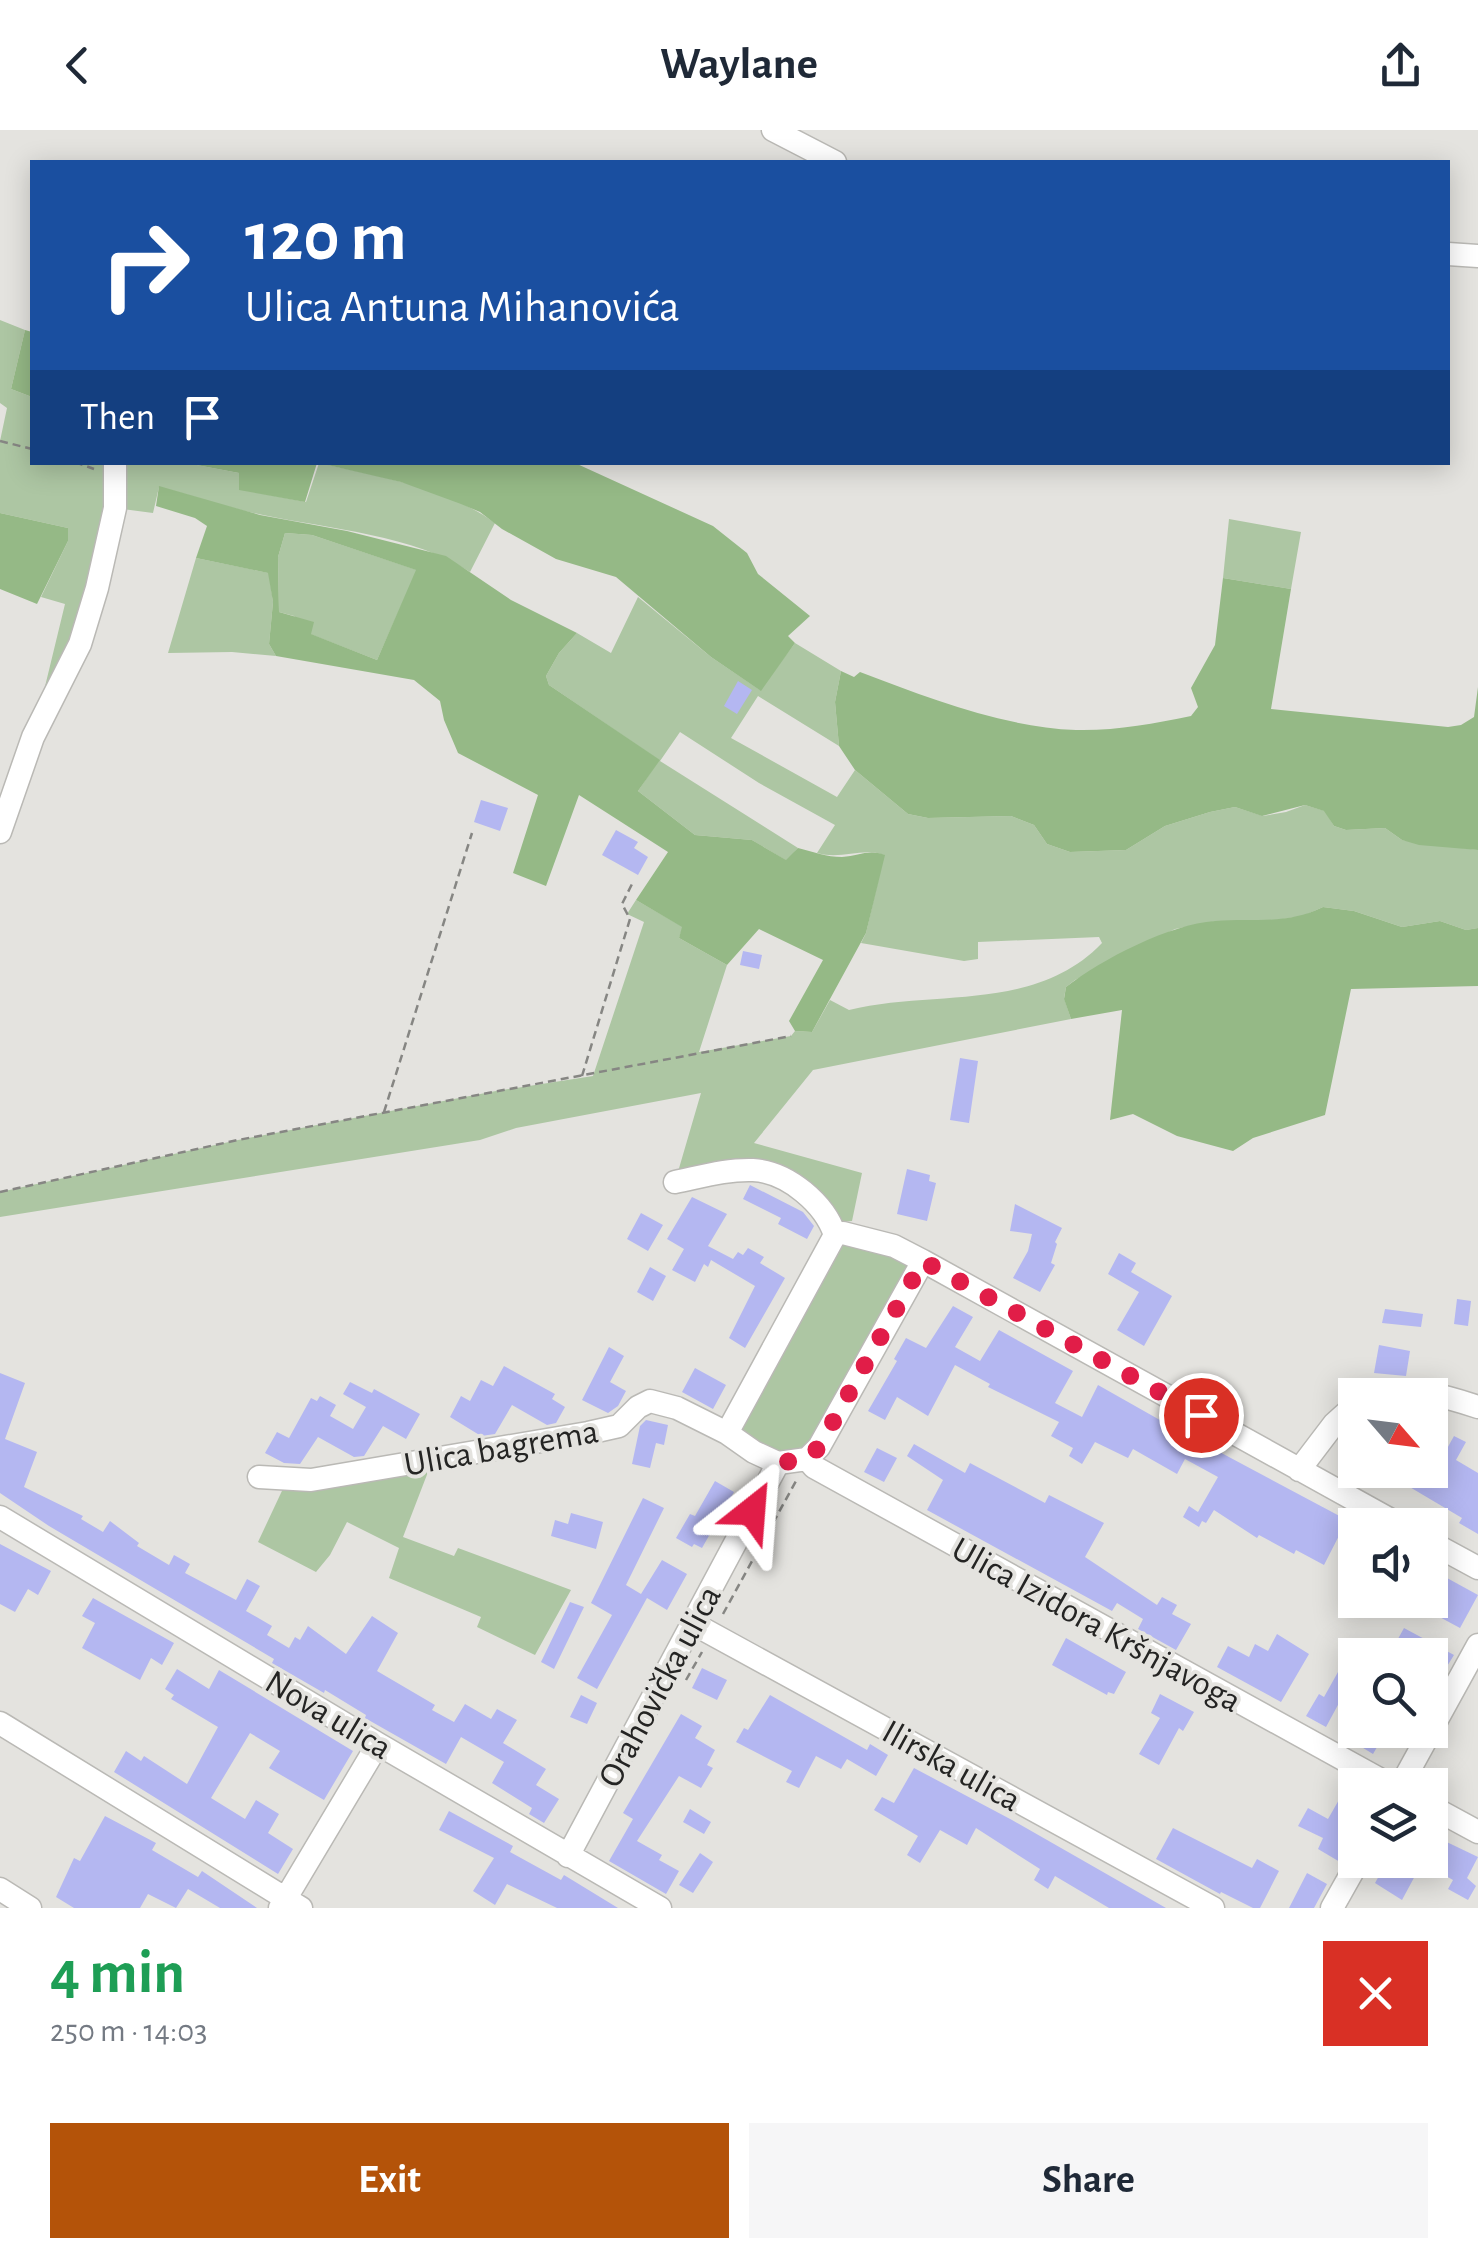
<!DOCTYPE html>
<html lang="en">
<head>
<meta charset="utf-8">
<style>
  body { margin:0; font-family:"Alegreya Sans",sans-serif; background:#f6f6f7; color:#1f2937; height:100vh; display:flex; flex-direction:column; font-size:38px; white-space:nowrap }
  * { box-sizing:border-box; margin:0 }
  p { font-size:32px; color:#747a83 }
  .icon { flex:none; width:55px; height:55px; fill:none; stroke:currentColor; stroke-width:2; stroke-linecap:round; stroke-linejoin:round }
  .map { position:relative; height:1778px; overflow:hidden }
  .side { display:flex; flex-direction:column; background:#fff; flex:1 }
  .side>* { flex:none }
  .top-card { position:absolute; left:30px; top:30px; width:1420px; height:305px; border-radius:0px; box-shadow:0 5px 25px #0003; background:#1a4fa0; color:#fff; overflow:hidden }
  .needle { width:65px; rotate:118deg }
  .fabs { position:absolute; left:1338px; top:1248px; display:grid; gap:20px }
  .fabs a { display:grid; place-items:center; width:110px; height:110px; border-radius:0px; background:#fff; box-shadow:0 5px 25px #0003; font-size:50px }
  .pin { position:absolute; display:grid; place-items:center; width:85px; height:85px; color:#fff; margin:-42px; border:5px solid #fff; border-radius:50%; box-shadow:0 2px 10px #0007 }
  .me { position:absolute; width:110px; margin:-55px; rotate:28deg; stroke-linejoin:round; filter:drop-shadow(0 0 8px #0008) }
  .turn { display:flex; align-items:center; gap:35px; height:210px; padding:0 50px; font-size:45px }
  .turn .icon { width:130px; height:130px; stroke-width:2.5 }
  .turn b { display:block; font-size:70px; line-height:85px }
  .then { display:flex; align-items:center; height:95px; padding:0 50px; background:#0003; gap:20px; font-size:38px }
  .round { display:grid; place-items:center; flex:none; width:105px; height:105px; border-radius:0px; background:#f6f6f7 }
  .headline { display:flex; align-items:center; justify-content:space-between; height:170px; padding:0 50px }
  h1 { font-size:60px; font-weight:700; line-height:75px; color:#1e9e55 }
  .action { display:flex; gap:20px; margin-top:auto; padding:20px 50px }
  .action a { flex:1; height:115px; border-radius:0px; background:#b45309; color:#fff; font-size:40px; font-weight:700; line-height:115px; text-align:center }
  .action a+a { background:#f6f6f7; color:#1f2937 }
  header { display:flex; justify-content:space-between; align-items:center; height:130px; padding:0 50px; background:#fff; font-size:45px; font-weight:700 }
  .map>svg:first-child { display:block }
</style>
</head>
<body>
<header><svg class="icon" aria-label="back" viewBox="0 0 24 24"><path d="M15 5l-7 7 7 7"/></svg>Waylane<svg class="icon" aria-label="share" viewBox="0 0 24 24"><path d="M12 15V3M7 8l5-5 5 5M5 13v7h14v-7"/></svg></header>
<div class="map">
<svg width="1478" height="1778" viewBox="0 0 1478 1778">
  <rect width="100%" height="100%" fill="#e4e3df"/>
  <path fill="#adc6a3" d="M 0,190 L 25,200 L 11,259 L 32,267 L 32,332 L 186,333 L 239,343 L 239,359 L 306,372 L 319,333 C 377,346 446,357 495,393 L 470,442 C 415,405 329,399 263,385 C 228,378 194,366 159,357 L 153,383 L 115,378 L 97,458 L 41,573 L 65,474 L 41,467 L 68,411 L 68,398 L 0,383 L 0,311 L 7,278 L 0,273 Z
    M 1229,389 L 1301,402 L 1291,459 L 1223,448 Z
    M 285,403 L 312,405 L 417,440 L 377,530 L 310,504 L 294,486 L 279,482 L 278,427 Z
    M 196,428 L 269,443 L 273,472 L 269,514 L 276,526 L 232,522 L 168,523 Z
    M 638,467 L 711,527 L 760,560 L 795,513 L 841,541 L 835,572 L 839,616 L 758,566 L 731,608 L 837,667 L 855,640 L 908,684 L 928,688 L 1011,686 L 1034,695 L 1047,714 L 1070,722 L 1126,720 L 1165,696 L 1210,682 L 1235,677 L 1263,686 L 1286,682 L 1305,675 L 1325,681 L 1334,696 L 1346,700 L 1385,698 L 1402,710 L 1478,720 L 1478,798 L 1466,800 L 1440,791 L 1402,797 L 1354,781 L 1323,777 L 1303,786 L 1264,792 L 1217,791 L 1175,799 L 1075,850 L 1066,857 L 1064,868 L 1071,889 L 813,940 L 754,1013 L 862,1043 L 852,1091 L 840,1092 L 765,1042 L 675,1052 L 701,963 L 516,998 L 480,1010 L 0,1087 L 0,1062 L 238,1010 L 496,961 L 593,946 L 644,792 L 627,784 L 636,770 L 683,797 L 679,808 L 727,835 L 699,922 L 791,906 L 795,901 L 812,902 L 830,870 L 849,880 C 934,859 1035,883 1102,813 L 1099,807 L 978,812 L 978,829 L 964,831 L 861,813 L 866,803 L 884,725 C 863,717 841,730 817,723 L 835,695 L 759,653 L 680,602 L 660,631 L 798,718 L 787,731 L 752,710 L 695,705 L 638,661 L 659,630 L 549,555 L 546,546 L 559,523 L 577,503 L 611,523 Z
    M 844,1113 L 896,1124 L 908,1136 L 808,1315 C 777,1327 770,1320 741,1306 L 739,1291 L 830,1124 Z
    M 433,1329 L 403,1407 L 454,1426 L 458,1418 L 571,1460 L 535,1525 L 477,1497 L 481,1487 L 389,1448 L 399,1418 L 347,1392 L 330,1425 L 316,1442 L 258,1412 L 288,1348 Z"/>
  <path fill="#95b986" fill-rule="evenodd" d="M 25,200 L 32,202 L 32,267 L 11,259 Z
    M 186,333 L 317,333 L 305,372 L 239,360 L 239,343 Z
    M 319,333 L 575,333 L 713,396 L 747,423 L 758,444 L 810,486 L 788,506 L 795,513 L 761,561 L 711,527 L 616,447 L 556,429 L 502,399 L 480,382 L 461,374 L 401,352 Z
    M 159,356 L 260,385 L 347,401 L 446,426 L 511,470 L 577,503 L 559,523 L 546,546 L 549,555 L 660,630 L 638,661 L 695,705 L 752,710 L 786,730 L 798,718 C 813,722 827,727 842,727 C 859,726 868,719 885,725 L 866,803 L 812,902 L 795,901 L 789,891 L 823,830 L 759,799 L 727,835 L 679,808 L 682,797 L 636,770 L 668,722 L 579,665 L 546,756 L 513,743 L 538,665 L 458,623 L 444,590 L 440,571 L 414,550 L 276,526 L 269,514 L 273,472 L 268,443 L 196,428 L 207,396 L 195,388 L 156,376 ZM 285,403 L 312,405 L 416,440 L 377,530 L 311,504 L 314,492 L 279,482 L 278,427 Z
    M 0,383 L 68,398 L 68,411 L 37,474 L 0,459 Z
    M 1223,448 L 1291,459 L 1271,579 L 1448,597 L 1461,595 L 1474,587 L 1478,557 L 1478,720 L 1419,715 L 1402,710 L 1385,698 L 1346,700 L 1334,696 L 1324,681 L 1305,675 L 1262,686 L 1235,677 L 1210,682 L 1165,696 L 1126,720 L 1070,722 L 1047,714 L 1034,695 L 1011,686 L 928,688 L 908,684 L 855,640 L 839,616 L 835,572 L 841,541 L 854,547 L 860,542 C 929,568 1002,597 1076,600 C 1114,601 1153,594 1191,586 L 1198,577 L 1191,558 L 1215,515 Z
    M 1323,777 L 1354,781 L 1402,797 L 1440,791 L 1466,800 L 1478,798 L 1478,856 L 1351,859 L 1325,985 L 1253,1008 L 1233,1021 L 1177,1006 L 1133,984 L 1110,990 L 1122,880 L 1071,889 L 1064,869 L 1066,857 C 1102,829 1170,794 1215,791 C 1254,788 1287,795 1323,777 Z"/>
  <path fill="#b4b7f1" d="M 738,551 L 752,560 L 737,584 L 724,576 Z
    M 481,670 L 508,678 L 500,701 L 474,692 Z
    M 616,700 L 638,712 L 634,718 L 648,727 L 638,745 L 602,725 Z
    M 743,821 L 762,825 L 759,839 L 740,835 Z
    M 960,928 L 978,931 L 969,993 L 950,990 Z
    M 907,1039 L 930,1045 L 929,1051 L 936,1053 L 927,1091 L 897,1084 Z
    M 750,1055 L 803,1082 L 814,1096 L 807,1109 L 778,1094 L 781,1088 L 743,1069 Z
    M 692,1067 L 727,1084 L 708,1116 L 733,1129 L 738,1122 L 743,1125 L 748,1118 L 764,1127 L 760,1133 L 785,1148 L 745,1218 L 729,1208 L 755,1156 L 711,1130 L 708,1137 L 704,1134 L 695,1152 L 672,1140 L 684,1119 L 667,1109 Z
    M 1015,1074 L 1062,1098 L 1055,1112 L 1057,1114 L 1051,1133 L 1055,1135 L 1040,1162 L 1013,1148 L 1028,1121 L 1032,1104 L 1010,1101 Z
    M 641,1083 L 663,1095 L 648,1121 L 627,1109 Z
    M 1119,1123 L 1136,1133 L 1131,1142 L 1172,1166 L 1144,1216 L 1117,1200 L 1139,1162 L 1108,1144 Z
    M 650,1137 L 666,1146 L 653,1171 L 637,1162 Z
    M 1457,1169 L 1471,1171 L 1468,1196 L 1454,1194 Z
    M 953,1176 L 973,1187 L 955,1217 L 980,1231 L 999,1200 L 1073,1241 L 1055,1273 L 1082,1287 L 1098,1255 L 1174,1298 L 1169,1305 L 1194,1319 L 1199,1311 L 1347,1390 L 1324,1435 L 1296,1420 L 1294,1424 L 1259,1405 L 1257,1408 L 1214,1380 L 1206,1393 L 1202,1391 L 1199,1397 L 1183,1387 L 1189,1376 L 1198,1382 L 1218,1347 L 1185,1329 L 1177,1344 L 1133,1319 L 1128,1328 L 1095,1312 L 1082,1334 L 1069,1326 L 1073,1318 L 1051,1306 L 1059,1292 L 988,1257 L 990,1254 L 955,1235 L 928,1286 L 897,1267 L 885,1290 L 868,1281 L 897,1231 L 894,1229 L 906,1208 L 926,1218 Z
    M 1385,1179 L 1423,1184 L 1421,1197 L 1382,1193 Z
    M 1379,1215 L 1410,1221 L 1406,1246 L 1374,1243 Z
    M 609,1217 L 624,1226 L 610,1252 L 626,1261 L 618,1276 L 608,1283 L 582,1270 Z
    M 504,1236 L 555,1264 L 552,1269 L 565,1277 L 556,1293 L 547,1295 L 512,1275 L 495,1304 L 481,1306 L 450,1287 L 461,1266 L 470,1271 L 481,1250 L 493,1256 Z
    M 695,1238 L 726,1255 L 713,1279 L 682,1262 Z
    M 0,1243 L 25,1253 L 5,1309 L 37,1322 L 24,1357 L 83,1386 L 81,1389 L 103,1402 L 110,1391 L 139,1413 L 137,1416 L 169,1435 L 174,1425 L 190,1434 L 185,1443 L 236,1470 L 247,1449 L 260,1456 L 246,1481 L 272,1496 L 267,1505 L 289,1518 L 295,1507 L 300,1510 L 308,1496 L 346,1524 L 372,1486 L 398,1503 L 377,1541 L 435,1575 L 432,1580 L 454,1592 L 465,1574 L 491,1589 L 497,1579 L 517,1590 L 503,1613 L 546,1639 L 536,1655 L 559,1669 L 544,1693 L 529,1684 L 532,1678 L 492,1653 L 504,1632 L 461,1607 L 446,1634 L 365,1588 L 366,1585 L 325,1560 L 324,1563 L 272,1533 L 274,1529 L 49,1396 L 0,1363 Z
    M 350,1252 L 372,1263 L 374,1259 L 420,1284 L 406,1309 L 383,1296 L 364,1326 L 354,1327 L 318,1307 L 300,1334 L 284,1333 L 265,1323 L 277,1302 L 289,1308 L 311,1268 L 317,1271 L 320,1266 L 336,1275 L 330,1286 L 353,1299 L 366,1277 L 343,1264 Z
    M 646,1290 L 668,1295 L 664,1315 L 656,1313 L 650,1338 L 632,1334 L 640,1296 Z
    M 1454,1306 L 1466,1312 L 1456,1330 L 1478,1343 L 1478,1404 L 1459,1393 L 1462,1388 L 1381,1340 L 1430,1340 L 1430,1328 L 1439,1333 Z
    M 914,1314 L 965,1343 L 970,1333 L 1045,1373 L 1049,1365 L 1104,1393 L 1085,1427 L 1157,1475 L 1162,1467 L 1177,1475 L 1172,1484 L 1191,1494 L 1176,1520 L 1138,1499 L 1143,1489 L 1117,1473 L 1112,1481 L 927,1380 L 943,1350 L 907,1326 Z
    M 877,1318 L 897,1328 L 884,1352 L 864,1342 Z
    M 715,1351 L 734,1362 L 702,1418 L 694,1414 L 692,1417 L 676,1408 L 690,1384 L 695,1386 Z
    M 643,1368 L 664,1378 L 626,1455 L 641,1464 L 662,1430 L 687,1444 L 667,1480 L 647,1468 L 597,1559 L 577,1548 L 612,1485 L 591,1473 Z
    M 571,1383 L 603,1392 L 596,1419 L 551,1406 L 555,1390 L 568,1394 Z
    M 0,1414 L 51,1441 L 38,1465 L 28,1459 L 15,1482 L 0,1474 Z
    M 1447,1448 L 1478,1465 L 1460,1498 L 1408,1470 L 1430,1470 L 1430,1462 L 1437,1466 Z
    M 93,1468 L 174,1513 L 162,1535 L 151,1528 L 140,1550 L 82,1518 L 95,1493 L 82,1486 Z
    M 570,1472 L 584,1477 L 554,1539 L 541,1532 Z
    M 1404,1498 L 1454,1525 L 1430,1564 L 1430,1525 L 1389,1525 Z
    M 1277,1504 L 1309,1524 L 1281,1572 L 1217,1537 L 1228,1516 L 1249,1527 L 1255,1514 L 1268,1521 Z
    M 1066,1508 L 1126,1542 L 1114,1564 L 1108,1562 L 1107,1565 L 1052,1535 Z
    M 702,1538 L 727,1550 L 717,1570 L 692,1558 Z
    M 177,1539 L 209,1559 L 219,1540 L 353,1621 L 324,1670 L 269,1638 L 280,1621 L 250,1603 L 211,1668 L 245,1689 L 256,1670 L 279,1684 L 268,1703 L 293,1719 L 278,1744 L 114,1642 L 126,1621 L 141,1631 L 144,1626 L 187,1654 L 218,1597 L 171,1569 L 174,1565 L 165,1559 Z
    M 1338,1542 L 1352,1549 L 1326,1597 L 1306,1586 L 1319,1564 L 1324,1567 Z
    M 1160,1564 L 1194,1582 L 1183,1601 L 1179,1598 L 1159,1635 L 1139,1624 L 1160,1588 L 1151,1583 Z
    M 581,1565 L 597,1573 L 587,1594 L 570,1587 Z
    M 770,1565 L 867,1620 L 870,1614 L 888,1625 L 876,1646 L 847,1629 L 841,1639 L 816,1626 L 799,1658 L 786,1652 L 792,1641 L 736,1612 L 744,1598 L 748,1600 Z
    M 681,1584 L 702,1596 L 695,1608 L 715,1620 L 707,1635 L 713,1638 L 701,1658 L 679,1646 L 637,1711 L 662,1725 L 659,1730 L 679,1741 L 666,1764 L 609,1731 L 633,1689 L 623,1683 Z
    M 1356,1600 L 1387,1600 L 1373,1624 L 1350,1610 Z
    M 914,1638 L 1012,1690 L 1166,1778 L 1109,1778 L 1055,1746 L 1048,1759 L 1034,1750 L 1040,1739 L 976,1698 L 967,1715 L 940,1700 L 920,1733 L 907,1725 L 918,1706 L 874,1680 L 882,1667 L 894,1673 Z
    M 1344,1661 L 1355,1667 L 1355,1707 L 1340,1732 L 1318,1719 L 1323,1708 L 1298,1696 L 1308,1678 L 1328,1689 Z
    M 690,1679 L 711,1692 L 704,1704 L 683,1692 Z
    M 449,1681 L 513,1716 L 510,1722 L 561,1750 L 564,1745 L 618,1778 L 557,1778 L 507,1754 L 495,1775 L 473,1761 L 494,1728 L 439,1700 Z
    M 105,1686 L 156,1713 L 152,1720 L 198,1747 L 202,1741 L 257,1778 L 220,1778 L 188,1759 L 176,1778 L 148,1764 L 140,1778 L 74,1778 L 56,1767 L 74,1728 L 80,1731 Z
    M 1173,1698 L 1252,1738 L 1257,1729 L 1279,1741 L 1260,1778 L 1253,1778 L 1221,1762 L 1220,1764 L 1156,1729 Z
    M 1430,1704 L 1478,1727 L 1467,1748 L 1476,1756 L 1468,1770 L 1448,1759 L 1453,1750 L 1430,1737 Z
    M 700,1723 L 713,1732 L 693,1763 L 679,1755 Z
    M 1388,1730 L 1416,1744 L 1402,1770 L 1375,1753 Z
    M 1307,1743 L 1327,1754 L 1314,1778 L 1289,1778 Z"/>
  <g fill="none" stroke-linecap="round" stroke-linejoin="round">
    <g stroke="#bab9b5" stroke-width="25">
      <path id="minor" d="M 773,0 L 835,32
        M 1448,124 L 1478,126
        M 0,702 L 33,607 L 80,514 L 97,458 L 115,378 L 115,332
        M 675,1052 C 700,1047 727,1039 753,1040 C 788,1042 825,1074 835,1105
        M 923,1131 L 1400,1395
        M 1375,1265 C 1406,1254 1448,1267 1478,1277
        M 807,1329 L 814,1337 L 1390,1655
        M 1299,1340 L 1334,1294 L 1355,1275
        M 259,1347 L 311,1350 L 588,1303 L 619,1296 L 638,1277 L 650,1271 L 677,1278 L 727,1303
        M 0,1387 L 378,1614 L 660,1778
        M 1430,1412 L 1478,1438
        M 692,1493 L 1213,1778
        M 0,1593 L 301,1778
        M 1401,1655 L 1478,1515
        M 1430,1676 L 1478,1702
        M 568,1726 L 778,1333 L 807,1329 L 819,1317 L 923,1131 L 894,1116 L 843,1103 L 835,1105 L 727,1303 L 754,1322 L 778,1333
        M 0,1759 L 30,1778
        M 280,1778 L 378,1614
        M 1332,1778 L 1359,1730"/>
    </g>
    <path stroke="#868683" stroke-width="2.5" stroke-dasharray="8 5" stroke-linecap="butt" d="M 0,311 L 32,319
      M 75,332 L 94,339
      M 582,946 L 630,789 L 622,774 L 632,754
      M 384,982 L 472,703
      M 0,1062 L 238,1010 L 791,906
      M 723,1484 L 796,1351
      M 686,1550 L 702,1522"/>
    <use href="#minor" stroke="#fff" stroke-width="22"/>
  </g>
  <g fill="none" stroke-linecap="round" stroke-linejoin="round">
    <path stroke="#e11d48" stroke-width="18" stroke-dasharray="0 32.4" d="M 752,1381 L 778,1333 L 807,1329 L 819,1317 L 923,1131 L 1201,1285"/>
  </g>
  <g text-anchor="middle" stroke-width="8" stroke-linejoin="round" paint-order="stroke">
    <g font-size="35" fill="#242423" stroke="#e4e3df">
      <text transform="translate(501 1317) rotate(-10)" y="12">Ulica bagrema</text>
      <text transform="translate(1097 1494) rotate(29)" y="12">Ulica Izidora Kršnjavoga</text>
      <text transform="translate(659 1556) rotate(-62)" y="12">Orahovička ulica</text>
      <text transform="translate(329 1584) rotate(31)" y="12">Nova ulica</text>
      <text transform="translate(952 1635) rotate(29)" y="12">Ilirska ulica</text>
    </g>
  </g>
</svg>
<div class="fabs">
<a><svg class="needle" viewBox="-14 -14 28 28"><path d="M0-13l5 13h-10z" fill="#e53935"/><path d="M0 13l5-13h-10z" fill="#747a83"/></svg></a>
<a><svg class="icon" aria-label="sound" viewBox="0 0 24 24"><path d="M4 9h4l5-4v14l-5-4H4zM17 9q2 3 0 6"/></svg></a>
<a><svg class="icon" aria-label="search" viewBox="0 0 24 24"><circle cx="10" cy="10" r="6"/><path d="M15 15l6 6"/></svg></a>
<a><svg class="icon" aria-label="layers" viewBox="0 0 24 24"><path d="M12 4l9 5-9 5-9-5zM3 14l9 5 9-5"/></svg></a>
</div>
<div class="pin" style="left:1201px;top:1285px;background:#d93025"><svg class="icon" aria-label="arrive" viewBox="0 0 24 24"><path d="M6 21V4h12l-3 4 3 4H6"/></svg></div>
<svg class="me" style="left:752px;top:1381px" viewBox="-20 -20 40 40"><path d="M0-17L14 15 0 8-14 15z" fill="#e11d48" stroke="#fff" stroke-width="4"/></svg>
<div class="top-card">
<div class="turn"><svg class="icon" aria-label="right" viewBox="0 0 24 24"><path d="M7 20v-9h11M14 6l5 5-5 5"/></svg><div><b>120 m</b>Ulica Antuna Mihanovića</div></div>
<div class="then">Then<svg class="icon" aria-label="arrive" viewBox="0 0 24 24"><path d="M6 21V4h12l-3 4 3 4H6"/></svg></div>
</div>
</div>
<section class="side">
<div class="headline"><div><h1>4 min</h1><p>250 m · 14:03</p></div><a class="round" style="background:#d93025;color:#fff"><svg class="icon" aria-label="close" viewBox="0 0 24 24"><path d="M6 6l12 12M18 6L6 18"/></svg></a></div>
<div class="action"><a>Exit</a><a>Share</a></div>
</section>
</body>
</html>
